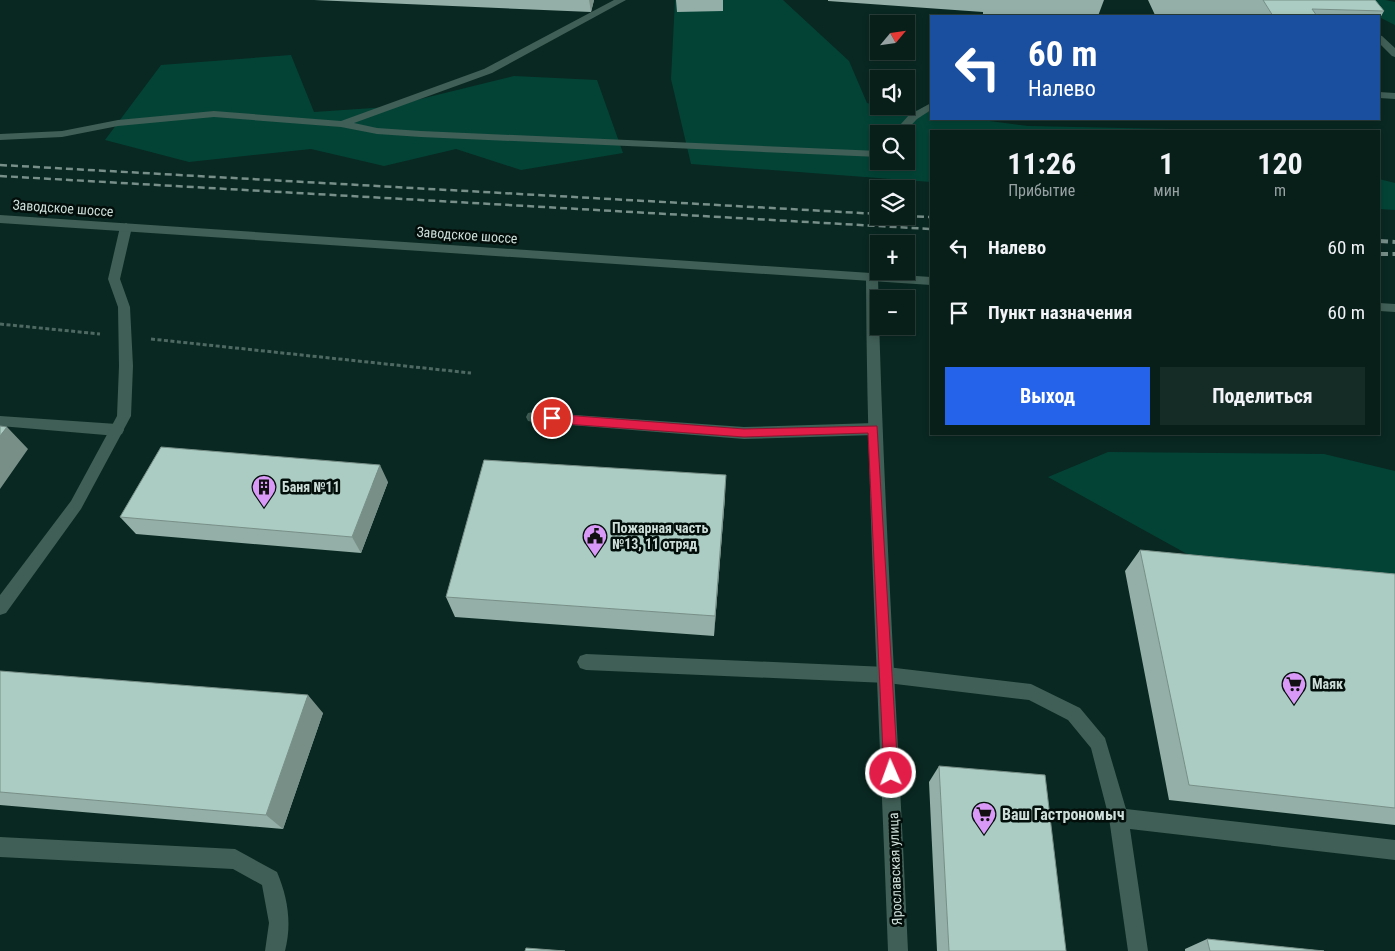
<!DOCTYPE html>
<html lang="ru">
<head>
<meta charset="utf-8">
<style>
  body { margin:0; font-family:"Roboto Condensed",sans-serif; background:#152b26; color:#f1f3f6; height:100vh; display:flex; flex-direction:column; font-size:19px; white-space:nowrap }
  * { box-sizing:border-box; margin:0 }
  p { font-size:16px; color:#98a2a2 }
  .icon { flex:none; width:28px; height:28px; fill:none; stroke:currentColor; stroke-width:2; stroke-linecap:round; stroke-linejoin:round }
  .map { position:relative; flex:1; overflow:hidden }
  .panel { position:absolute; left:930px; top:130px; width:450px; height:305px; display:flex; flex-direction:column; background:#071e19; border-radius:0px; box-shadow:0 2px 8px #0003,0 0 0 1px #283c38 }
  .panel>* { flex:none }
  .hud { position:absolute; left:930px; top:15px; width:450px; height:105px; border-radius:0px; box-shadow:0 2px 8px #0003,0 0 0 1px #283c38; background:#1a4fa0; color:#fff; overflow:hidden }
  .needle { width:32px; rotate:61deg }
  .controls { position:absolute; left:870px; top:15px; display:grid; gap:10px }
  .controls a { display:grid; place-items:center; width:45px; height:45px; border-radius:0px; background:#071e19; box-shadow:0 2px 8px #0003,0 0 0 1px #283c38; font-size:25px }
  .pin { position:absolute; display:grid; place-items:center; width:42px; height:42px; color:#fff; margin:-21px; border:2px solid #fff; border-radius:50%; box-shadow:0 1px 5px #0007 }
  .me { position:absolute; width:55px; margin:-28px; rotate:358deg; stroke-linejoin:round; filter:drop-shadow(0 0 4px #0008) }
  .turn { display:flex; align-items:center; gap:18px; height:105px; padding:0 15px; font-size:22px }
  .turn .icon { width:65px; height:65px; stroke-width:2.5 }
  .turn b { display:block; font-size:35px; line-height:42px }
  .eta { display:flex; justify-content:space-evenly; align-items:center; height:85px; text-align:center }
  .eta b { font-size:30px; font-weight:700; line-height:35px }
  .button { display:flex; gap:10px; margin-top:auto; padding:10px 15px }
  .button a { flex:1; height:58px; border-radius:0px; background:#2563eb; color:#fff; font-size:20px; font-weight:700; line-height:58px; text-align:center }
  .button a+a { background:#152b26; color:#f1f3f6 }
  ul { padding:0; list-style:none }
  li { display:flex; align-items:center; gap:15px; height:65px; padding:0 15px }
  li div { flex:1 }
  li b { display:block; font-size:19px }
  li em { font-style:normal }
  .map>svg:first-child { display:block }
</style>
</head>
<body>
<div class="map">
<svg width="1395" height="951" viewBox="0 0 1395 951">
  <rect width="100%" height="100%" fill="#092821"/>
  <path fill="#034336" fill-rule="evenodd" d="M 675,0 L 783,0 L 849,61 L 867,103 L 879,106 L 931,112 L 931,119 L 975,119 L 1028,126 L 1172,129 L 1183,131 L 931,131 L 931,182 L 691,164 L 671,79 ZM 879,134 L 906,134 L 906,161 L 879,161 Z
    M 1345,0 L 1385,0 L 1395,2 L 1395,25 Z
    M 291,55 L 314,112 L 388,107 L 514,76 L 597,80 L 623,153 L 521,170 L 456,149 L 384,166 L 311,149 L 189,162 L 105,140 L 161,65 Z
    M 1379,179 L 1395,183 L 1395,210 L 1379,209 Z
    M 1108,452 L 1324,454 L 1395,471 L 1395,611 L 1245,586 L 1048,477 Z"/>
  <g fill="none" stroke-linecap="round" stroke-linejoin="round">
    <path stroke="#4e6862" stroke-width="3" stroke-dasharray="4 2.5" stroke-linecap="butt" d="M 0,324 L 100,334
      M 151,339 L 471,373"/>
    <path fill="#405f56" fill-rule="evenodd" d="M 614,0 L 626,0 L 492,73 L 354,123 L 377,128 L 421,131 L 879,151 L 879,157 L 421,137 L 377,134 L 341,127 L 214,117 L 118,126 L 62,137 L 0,140 L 0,134 L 62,131 L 118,120 L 214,111 L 341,121 L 484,69 Z
      M 1379,35 L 1382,36 L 1395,48 L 1395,57 L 1392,56 L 1379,43 Z
      M 1379,92 L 1395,93 L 1395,99 L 1379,98 Z
      M 931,103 L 931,110 L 917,119 L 903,134 L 892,134 L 909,115 Z
      M 533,412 L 744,427 L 874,423 L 879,425 L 881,429 L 879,433 L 874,435 L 744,439 L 533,422 L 528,421 L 526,417 L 528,413 Z
      M 0,416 L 117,424 L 122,426 L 124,430 L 122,434 L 117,436 L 0,426 Z
      M 586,654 L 887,667 L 1031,684 L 1080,708 L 1105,738 L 1126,809 L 1395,840 L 1395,860 L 1130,829 L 1148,951 L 1128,951 L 1109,818 L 1091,748 L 1068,720 L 1029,700 L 887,683 L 586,670 L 580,668 L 577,662 L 580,656 Z"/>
    <path fill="#405f56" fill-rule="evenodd" d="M 126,223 L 132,227 L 120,279 L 130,307 L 133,366 L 131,416 L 81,509 L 6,613 L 0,615 L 0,595 L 71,501 L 117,416 L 119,366 L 118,307 L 108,279 L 120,227 Z
      M 872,274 L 878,278 C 883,502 898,727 908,951 L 888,951 C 880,727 867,502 866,278 Z
      M 0,837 L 235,849 L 277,872 C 288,898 292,924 285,951 L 265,951 L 269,923 L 262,885 L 233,869 L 0,857 Z"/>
    <path fill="#405f56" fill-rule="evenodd" d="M 0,215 L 931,277 L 931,285 L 0,223 Z
      M 1379,303 L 1395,304 L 1395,312 L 1379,311 Z"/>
    <path stroke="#778e89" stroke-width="2.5" stroke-dasharray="7 4" stroke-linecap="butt" d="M 0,165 L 879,214
      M 0,176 L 931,229
      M 906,216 L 931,217"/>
    <path stroke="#778e89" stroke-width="4" stroke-dasharray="9 4.5" stroke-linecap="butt" d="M 1379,241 L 1395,242
      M 1379,254 L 1395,254"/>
  </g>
  <path fill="#93afa7" d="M 314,0 L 594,0 L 591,12 Z
    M 676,0 L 723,0 L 723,11 L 677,12 Z
    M 828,0 L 1104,0 L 1098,16 L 983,16 L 983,12 L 828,1 Z
    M 1148,0 L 1375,0 L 1384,11 L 1379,20 L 1379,16 L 1181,16 L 1155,15 Z
    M 388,482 L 361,553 L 136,534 L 120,517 Z
    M 725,497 L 714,636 L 455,617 L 446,597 Z
    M 1140,550 L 1395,574 L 1395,825 L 1169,800 L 1125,571 Z
    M 0,671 L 323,713 L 283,829 L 0,805 Z
    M 939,766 L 1066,951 L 937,951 L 929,782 Z
    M 1207,939 L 1324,951 L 1185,951 L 1185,949 Z"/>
  <path fill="#788f88" d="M 589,0 L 594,0 L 591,12 Z
    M 7,427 L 28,449 L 0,489 L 0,436 Z
    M 380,465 L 388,482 L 361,553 L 352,537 Z
    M 726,475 L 725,497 L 714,636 L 715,616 Z
    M 308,695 L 323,713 L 283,829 L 266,815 Z"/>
  <path fill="#abccc2" stroke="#788f88" d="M 1263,0 L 1375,0 L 1384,11 L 1312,9 L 1317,16 L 1273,16 Z
    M 0,426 L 7,427 L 0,436 Z
    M 161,447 L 380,465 L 352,537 L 120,517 Z
    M 484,460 L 726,475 L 715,616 L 446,597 Z
    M 1140,550 L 1395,574 L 1395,808 L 1189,785 Z
    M 0,671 L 308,695 L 266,815 L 0,792 Z
    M 939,766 L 1045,775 L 1066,951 L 949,951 Z
    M 1207,939 L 1324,951 L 1210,951 Z
    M 526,948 L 565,951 L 525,951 Z"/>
  <path fill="#e11d48" stroke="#92132f" d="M 552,414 L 744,429 L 877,426 L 898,773 L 896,778 L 891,780 L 886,778 L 884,773 L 868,433 L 744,437 L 552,423 L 547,418 Z"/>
  <defs>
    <g id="building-pin" transform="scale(1.25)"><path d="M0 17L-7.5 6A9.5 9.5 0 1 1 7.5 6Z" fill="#d99af7" stroke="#030e0b"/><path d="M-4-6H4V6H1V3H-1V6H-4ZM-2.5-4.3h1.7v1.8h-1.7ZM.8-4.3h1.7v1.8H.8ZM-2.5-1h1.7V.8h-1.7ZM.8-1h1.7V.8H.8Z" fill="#111"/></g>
    <g id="civic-pin" transform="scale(1.25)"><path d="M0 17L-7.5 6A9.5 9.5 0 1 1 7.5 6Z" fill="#d99af7" stroke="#030e0b"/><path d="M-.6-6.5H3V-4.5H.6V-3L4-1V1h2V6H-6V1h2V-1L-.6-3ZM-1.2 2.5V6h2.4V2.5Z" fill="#111"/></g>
    <g id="supermarket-pin" transform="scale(1.25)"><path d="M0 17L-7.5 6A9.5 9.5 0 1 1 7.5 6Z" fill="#d99af7" stroke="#030e0b"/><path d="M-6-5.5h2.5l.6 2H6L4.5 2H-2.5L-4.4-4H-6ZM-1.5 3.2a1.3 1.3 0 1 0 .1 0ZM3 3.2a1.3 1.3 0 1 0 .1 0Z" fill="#111"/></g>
  </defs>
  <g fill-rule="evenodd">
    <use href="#building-pin" x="264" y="487"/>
    <use href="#civic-pin" x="595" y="536"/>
    <use href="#supermarket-pin" x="1294" y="684"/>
    <use href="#supermarket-pin" x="984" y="814"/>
  </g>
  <g text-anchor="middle" stroke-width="5" stroke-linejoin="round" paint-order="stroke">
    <g font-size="14" fill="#cdded9" stroke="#030e0b">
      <text transform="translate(63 208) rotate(4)" y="5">Заводское шоссе</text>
      <text transform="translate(467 235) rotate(4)" y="5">Заводское шоссе</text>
      <text transform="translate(895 869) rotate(-92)" y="5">Ярославская улица</text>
    </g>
    <g font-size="14" font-weight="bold" fill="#cdded9" stroke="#030e0b" text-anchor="start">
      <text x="282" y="492">Баня №11</text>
      <text x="612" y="533">Пожарная часть<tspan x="612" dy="16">№13, 11 отряд</tspan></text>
      <text x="1312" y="689">Маяк</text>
    </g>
    <g font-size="16" font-weight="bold" fill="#cdded9" stroke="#030e0b" text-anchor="start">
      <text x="1002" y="820">Ваш Гастрономыч</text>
    </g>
  </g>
</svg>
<div class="controls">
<a><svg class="needle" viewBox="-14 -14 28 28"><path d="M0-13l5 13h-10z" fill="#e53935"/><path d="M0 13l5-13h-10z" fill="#98a2a2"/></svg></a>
<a><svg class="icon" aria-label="sound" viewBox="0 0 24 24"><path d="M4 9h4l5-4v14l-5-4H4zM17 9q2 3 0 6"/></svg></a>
<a><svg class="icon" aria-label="search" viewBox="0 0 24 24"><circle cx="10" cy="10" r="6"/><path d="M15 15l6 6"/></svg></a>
<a><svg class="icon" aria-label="layers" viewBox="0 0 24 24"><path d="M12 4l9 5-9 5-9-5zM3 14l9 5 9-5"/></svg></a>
<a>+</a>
<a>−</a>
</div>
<div class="pin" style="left:552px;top:418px;background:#d93025"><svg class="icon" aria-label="arrive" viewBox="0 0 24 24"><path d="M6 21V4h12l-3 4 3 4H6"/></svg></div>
<svg class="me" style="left:891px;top:773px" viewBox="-20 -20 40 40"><circle r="17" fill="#e11d48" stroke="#fff" stroke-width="3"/><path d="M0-11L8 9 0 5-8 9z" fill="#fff"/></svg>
<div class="hud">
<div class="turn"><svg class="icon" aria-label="left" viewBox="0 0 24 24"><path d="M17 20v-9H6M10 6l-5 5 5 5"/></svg><div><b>60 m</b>Налево</div></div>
</div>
<section class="panel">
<div class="eta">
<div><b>11:26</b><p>Прибытие</p></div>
<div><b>1</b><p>мин</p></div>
<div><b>120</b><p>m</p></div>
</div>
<ul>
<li><svg class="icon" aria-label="left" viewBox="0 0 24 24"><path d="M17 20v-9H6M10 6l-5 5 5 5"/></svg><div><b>Налево</b></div><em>60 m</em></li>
<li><svg class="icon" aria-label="arrive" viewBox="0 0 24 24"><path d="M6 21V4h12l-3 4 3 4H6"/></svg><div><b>Пункт назначения</b></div><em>60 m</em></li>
</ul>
<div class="button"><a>Выход</a><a>Поделиться</a></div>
</section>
</div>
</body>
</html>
